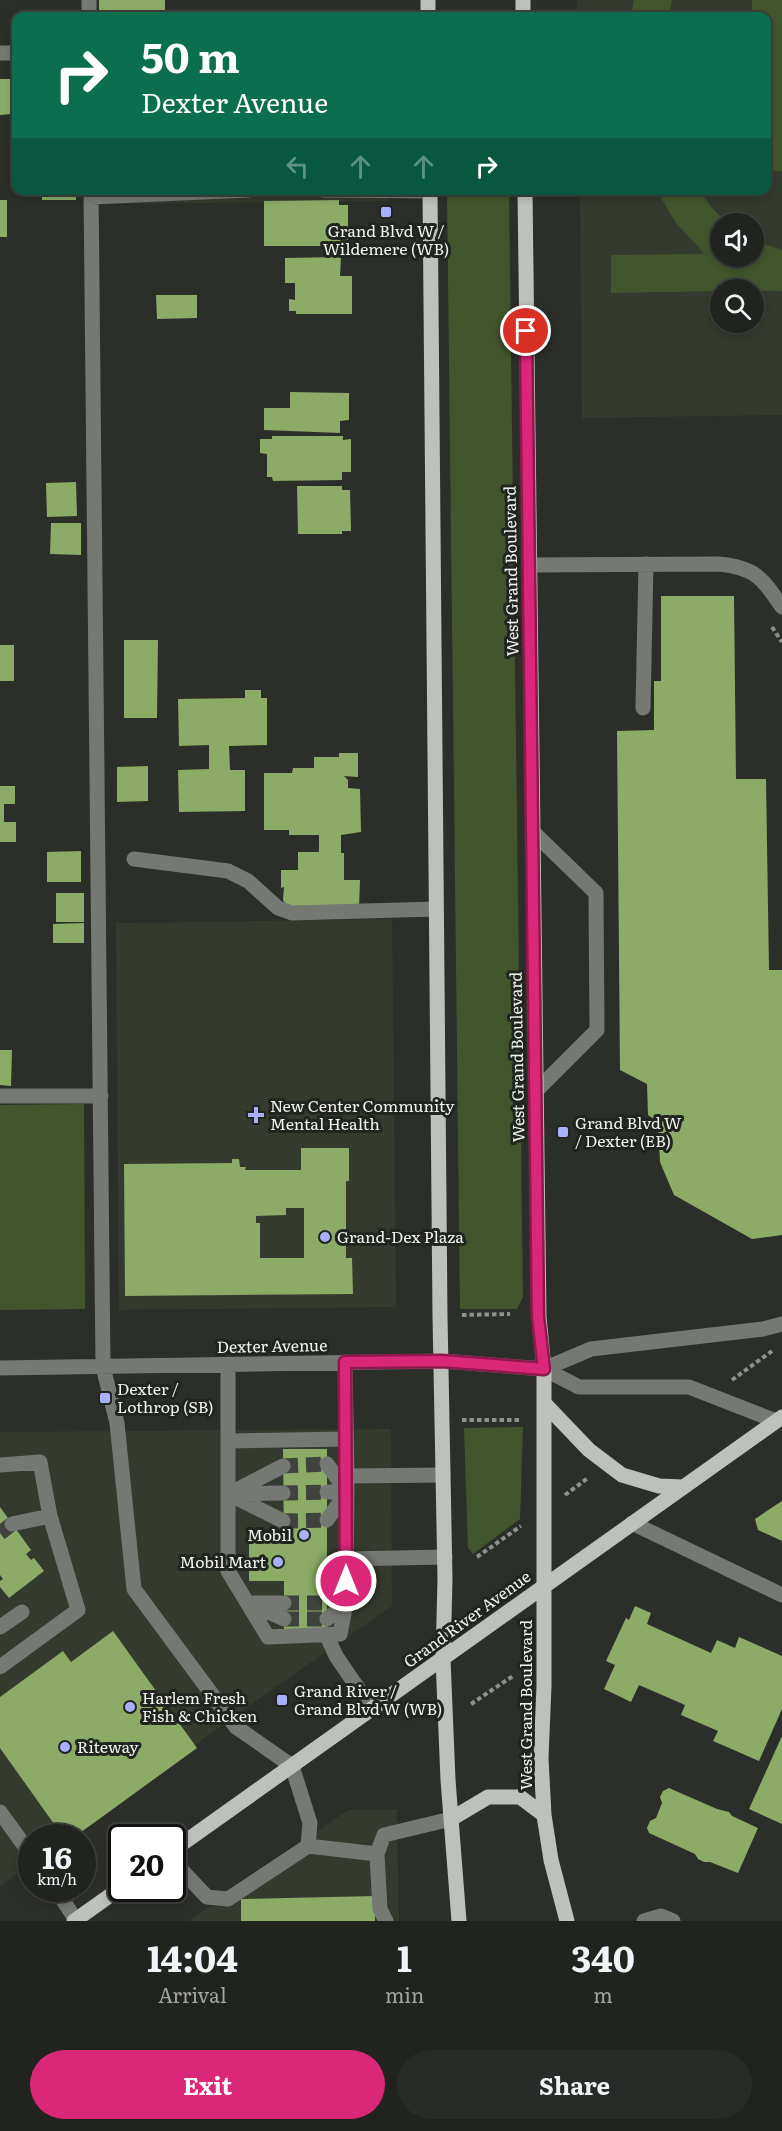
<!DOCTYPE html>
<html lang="en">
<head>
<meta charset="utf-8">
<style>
  body { margin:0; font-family:Literata,serif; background:#292b28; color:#f1f3f6; height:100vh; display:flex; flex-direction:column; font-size:22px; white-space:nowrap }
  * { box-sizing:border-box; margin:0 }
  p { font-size:20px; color:#a2a4a4 }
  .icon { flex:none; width:33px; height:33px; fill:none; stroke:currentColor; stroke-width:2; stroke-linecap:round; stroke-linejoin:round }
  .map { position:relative; height:1921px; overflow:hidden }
  .drawer { display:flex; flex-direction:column; background:#21231f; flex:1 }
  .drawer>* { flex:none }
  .top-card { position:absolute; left:12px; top:12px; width:759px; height:183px; border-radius:12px; box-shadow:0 3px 9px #0003,0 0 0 2px #3e403d; background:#0b6e4f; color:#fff; overflow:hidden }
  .buttons { position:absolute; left:710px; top:213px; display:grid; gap:12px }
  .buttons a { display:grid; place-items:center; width:54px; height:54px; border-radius:50%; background:#21231f; box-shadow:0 3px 9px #0003,0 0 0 2px #3e403d; font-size:30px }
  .speed { position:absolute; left:18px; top:1824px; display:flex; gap:12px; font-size:30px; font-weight:700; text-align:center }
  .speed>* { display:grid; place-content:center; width:78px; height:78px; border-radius:50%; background:#21231f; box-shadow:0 3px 9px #0003,0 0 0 2px #3e403d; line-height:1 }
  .speed small { font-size:15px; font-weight:400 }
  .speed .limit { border:3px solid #111; border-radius:9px; background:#fff; color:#111 }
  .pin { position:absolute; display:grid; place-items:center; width:51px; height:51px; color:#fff; margin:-26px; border:3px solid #fff; border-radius:50%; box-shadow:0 2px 6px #0007 }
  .me { position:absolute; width:66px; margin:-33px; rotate:0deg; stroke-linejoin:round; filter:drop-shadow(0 0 4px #0008) }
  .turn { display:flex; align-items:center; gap:21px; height:126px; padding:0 30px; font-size:27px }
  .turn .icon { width:78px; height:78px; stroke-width:2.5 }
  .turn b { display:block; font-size:42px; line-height:51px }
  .lanes { display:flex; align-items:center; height:57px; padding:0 30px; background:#0003; justify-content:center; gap:30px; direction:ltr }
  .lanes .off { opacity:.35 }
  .eta { display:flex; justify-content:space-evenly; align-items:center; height:102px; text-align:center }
  .eta b { font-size:36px; font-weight:700; line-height:42px }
  .button { display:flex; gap:12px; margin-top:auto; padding:12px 30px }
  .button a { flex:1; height:69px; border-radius:36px; background:#db2777; color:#fff; font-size:24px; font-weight:700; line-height:69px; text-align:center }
  .button a+a { background:#292b28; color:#f1f3f6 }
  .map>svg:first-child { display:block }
</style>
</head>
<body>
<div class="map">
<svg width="782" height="1921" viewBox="0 0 782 1921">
  <rect width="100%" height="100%" fill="#2c2f29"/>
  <path fill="#343a2e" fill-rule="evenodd" d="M 577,0 L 782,0 L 782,415 L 582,418 L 580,191 L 766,190 L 766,16 L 577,16 ZM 720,224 L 753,224 L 753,256 L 720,256 ZM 720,290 L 753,290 L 753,322 L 720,322 Z
    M 388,190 L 388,201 L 107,204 L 107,191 Z
    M 392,919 L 396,1307 L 119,1310 L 116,923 Z
    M 391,1429 L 392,1606 L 270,1691 L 67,1837 L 32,1838 L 31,1863 L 0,1886 L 0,1432 Z
    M 397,1809 L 399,1921 L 189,1921 L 348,1810 Z"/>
  <path fill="#43552c" d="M 634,0 L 672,0 L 669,16 L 631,16 Z
    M 752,0 L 782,0 L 782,171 L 767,171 L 766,16 L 752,16 Z
    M 447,191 L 509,191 L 523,1297 L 517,1309 L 460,1309 Z
    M 657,191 L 700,191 L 711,207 L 727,223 L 720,224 L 720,256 L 753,256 L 753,240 L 782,250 L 782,291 L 720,290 L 720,291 L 611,293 L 611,255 L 705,254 L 676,223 Z
    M 84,1104 L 85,1309 L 0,1310 L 0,1105 Z
    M 523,1427 L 520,1519 L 473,1554 L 468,1548 L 464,1428 Z"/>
  <path fill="#8cab66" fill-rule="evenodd" d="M 99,0 L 165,0 L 165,15 L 99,15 Z
    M 0,79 L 12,79 L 12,114 L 0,115 Z
    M 42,190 L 76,190 L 76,200 L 42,200 Z
    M 0,200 L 7,200 L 7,237 L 0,237 Z
    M 339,200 L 339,205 L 348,205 L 348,243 L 340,243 L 340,246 L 264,246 L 264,201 Z
    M 341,257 L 340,276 L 352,276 L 352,314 L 296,314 L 296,311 L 289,311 L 289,299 L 295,300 L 295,283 L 285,283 L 285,258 Z
    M 156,295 L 197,295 L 197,318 L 157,319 Z
    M 290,392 L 349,393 L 349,420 L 340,421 L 340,433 L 264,430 L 264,408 L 290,408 Z
    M 272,436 L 343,436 L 343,440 L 351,439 L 351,472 L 342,472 L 342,480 L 273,481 L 272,477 L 267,477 L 267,454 L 260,453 L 260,439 L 272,439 Z
    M 76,482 L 77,516 L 47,517 L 46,483 Z
    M 297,486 L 342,486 L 342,490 L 350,490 L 351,531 L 342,531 L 342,534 L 298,534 Z
    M 51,523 L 81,523 L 81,555 L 50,554 Z
    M 661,596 L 734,596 L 736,779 L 766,779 L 769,970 L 782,970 L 782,1235 L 752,1239 L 674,1195 L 660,1162 L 658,1122 L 648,1115 L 647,1084 L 620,1070 L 617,731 L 654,730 L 654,681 L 661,681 Z
    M 124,640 L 158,640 L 157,718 L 124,718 Z
    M 0,645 L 14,645 L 14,681 L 0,681 Z
    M 245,690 L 261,690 L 261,698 L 267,698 L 267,745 L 229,746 L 230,770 L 245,770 L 245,811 L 179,812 L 178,770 L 209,769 L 209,745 L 179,746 L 178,699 L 245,698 Z
    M 339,753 L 358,753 L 358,777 L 344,776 L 348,780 L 348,788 L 360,789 L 361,832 L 341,835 L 341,853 L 344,853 L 344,880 L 360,880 L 359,907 L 287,906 L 283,900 L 284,887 L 281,888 L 281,870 L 298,870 L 298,852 L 319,852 L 319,835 L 289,835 L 289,830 L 264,830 L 264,773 L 292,773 L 293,768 L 314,768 L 314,757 L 339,757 Z
    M 148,766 L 148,801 L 117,802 L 117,767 Z
    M 0,786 L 15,786 L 15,804 L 4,804 L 4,822 L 16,822 L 16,842 L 0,842 Z
    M 81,851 L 81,882 L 47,882 L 47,852 Z
    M 56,893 L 84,893 L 84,922 L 56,922 Z
    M 84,923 L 84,943 L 53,943 L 53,924 Z
    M 0,1050 L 12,1050 L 11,1086 L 0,1085 Z
    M 301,1148 L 349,1148 L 349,1181 L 346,1181 L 346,1258 L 352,1258 L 353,1294 L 125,1296 L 124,1164 L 232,1163 L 232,1159 L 239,1159 L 240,1167 L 246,1167 L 245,1170 L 301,1170 ZM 286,1208 L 304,1208 L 304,1258 L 260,1258 L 260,1223 L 256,1223 L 256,1216 L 286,1215 Z
    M 283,1449 L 327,1449 L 327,1629 L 284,1629 L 284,1581 L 249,1581 L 249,1543 L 284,1543 Z
    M 782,1501 L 782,1541 L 758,1530 L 755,1519 Z
    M 0,1507 L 31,1550 L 26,1554 L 31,1560 L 34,1558 L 44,1571 L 9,1598 L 0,1587 L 0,1581 L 3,1579 L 0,1575 Z
    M 635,1606 L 651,1613 L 647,1624 L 711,1653 L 717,1640 L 735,1648 L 739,1637 L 782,1656 L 782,1709 L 759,1761 L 713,1741 L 718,1731 L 681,1715 L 685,1705 L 639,1685 L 631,1702 L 604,1689 L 615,1665 L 606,1661 L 626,1618 L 629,1620 Z
    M 113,1631 L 197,1748 L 73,1838 L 64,1838 L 0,1748 L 0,1697 L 63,1651 L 71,1662 Z
    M 782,1736 L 782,1824 L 749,1809 Z
    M 669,1788 L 717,1809 L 729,1812 L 732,1816 L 758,1828 L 738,1873 L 710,1862 L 704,1862 L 698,1859 L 695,1854 L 649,1833 L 647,1828 L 650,1821 L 656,1818 L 662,1803 L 660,1797 L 663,1791 Z
    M 375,1896 L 375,1921 L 241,1921 L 241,1899 Z"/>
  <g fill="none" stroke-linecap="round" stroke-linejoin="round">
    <path stroke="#40433d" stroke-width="15" stroke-dasharray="15 8" stroke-linecap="butt" d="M 283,1466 L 327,1464
      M 283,1493 L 327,1492
      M 283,1521 L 327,1520
      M 0,1533 L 12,1524
      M 284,1603 L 327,1603
      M 284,1619 L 327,1619"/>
    <path stroke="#8f918c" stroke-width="4" stroke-dasharray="4.5 3" stroke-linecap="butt" d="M 772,627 L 782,642
      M 462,1315 L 510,1314
      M 732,1380 L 772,1351
      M 462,1420 L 520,1420
      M 565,1495 L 588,1478
      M 477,1557 L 521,1526
      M 471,1704 L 513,1676"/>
    <path stroke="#767874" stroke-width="15" d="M 89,0 L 89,16
      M 0,53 L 16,53
      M 91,190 L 103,1367 L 117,1423 L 134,1589 L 236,1727 L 292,1766 L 310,1823 L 308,1846 L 228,1899 L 207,1897 L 172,1860
      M 324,190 L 430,191
      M 91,197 L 249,190
      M 529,565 L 719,564 C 756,568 761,577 782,607
      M 643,708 L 646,564
      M 533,832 L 596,893 L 597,1030 L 536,1091
      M 134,859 L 228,871 L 248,881 L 278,908 L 292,913 L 436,909
      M 0,1096 L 101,1096
      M 228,1365 L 228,1571 L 268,1637 L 340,1634 L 346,1603 L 347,1476 L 345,1362
      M 0,1368 L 442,1361 L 544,1369 L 579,1387 L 689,1387 L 776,1421
      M 544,1369 L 591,1349 L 763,1329 L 782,1324
      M 229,1441 L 346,1439
      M 327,1464 L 347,1492
      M 0,1465 L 40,1462 L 50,1516
      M 347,1476 L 443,1475
      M 327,1492 L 347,1492
      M 229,1494 L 283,1466
      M 229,1494 L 283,1521
      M 232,1494 L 283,1493
      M 327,1520 L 347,1492
      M 632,1523 L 782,1595
      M 347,1559 L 445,1557
      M 248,1603 L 284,1619
      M 254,1603 L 284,1603
      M 327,1619 L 346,1603
      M 0,1627 L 22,1612
      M 326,1634 L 336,1656 L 372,1709
      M 0,1667 L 78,1610 L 50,1516 L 12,1524
      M 0,1812 L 32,1856
      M 308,1846 L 377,1854
      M 55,1888 L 76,1920
      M 386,1921 L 380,1909 L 377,1854 L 384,1835 L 451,1819
      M 644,1921 L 661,1916 L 673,1921"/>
    <path stroke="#bec1bb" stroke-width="15" d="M 428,0 L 428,16
      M 523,16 L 523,0
      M 430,190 L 440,1316 L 445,1579 L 443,1659 L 448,1780 L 459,1921
      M 525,190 L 539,1317 L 544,1369 L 544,1686 L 541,1758 L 544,1815 L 551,1860 L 567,1921
      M 544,1403 L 589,1450 L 622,1475 L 659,1486 L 683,1487
      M 451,1819 L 488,1797 L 520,1797 L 544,1815
      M 172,1851 L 782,1417
      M 74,1921 L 122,1887"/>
  </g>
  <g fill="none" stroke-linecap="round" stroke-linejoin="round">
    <g stroke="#8e194d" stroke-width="15">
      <path id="route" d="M 346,1581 L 345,1362 L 442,1361 L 544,1369 L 538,1317 L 526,331"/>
    </g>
    <use href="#route" stroke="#db2777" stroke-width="10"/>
  </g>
  <g fill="#a7b1fc" stroke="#22251f" stroke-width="2">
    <rect x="380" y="206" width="12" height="12" rx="3"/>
    <path d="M253 1106h6v6h6v6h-6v6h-6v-6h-6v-6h6z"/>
    <rect x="557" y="1126" width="12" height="12" rx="3"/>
    <circle cx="325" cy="1237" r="6"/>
    <rect x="99" y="1392" width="12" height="12" rx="3"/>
    <circle cx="304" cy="1535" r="6"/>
    <circle cx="278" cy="1562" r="6"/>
    <rect x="276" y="1694" width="12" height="12" rx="3"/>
    <circle cx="130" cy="1707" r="6"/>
    <circle cx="65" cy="1747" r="6"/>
  </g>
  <g text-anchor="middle" stroke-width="6" stroke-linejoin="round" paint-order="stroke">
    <g font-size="16" fill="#f2f4f0" stroke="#22251f" text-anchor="start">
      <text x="386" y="237" text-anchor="middle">Grand Blvd W /<tspan x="386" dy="18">Wildemere (WB)</tspan></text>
      <text x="270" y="1112">New Center Community<tspan x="270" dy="18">Mental Health</tspan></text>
      <text x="575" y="1129">Grand Blvd W<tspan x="575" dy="18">/ Dexter (EB)</tspan></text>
      <text x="337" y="1243">Grand-Dex Plaza</text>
      <text x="117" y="1395">Dexter /<tspan x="117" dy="18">Lothrop (SB)</tspan></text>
      <text x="292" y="1541" text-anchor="end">Mobil</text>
      <text x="266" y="1568" text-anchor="end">Mobil Mart</text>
      <text x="294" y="1697">Grand River /<tspan x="294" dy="18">Grand Blvd W (WB)</tspan></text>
      <text x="142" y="1704">Harlem Fresh<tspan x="142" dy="18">Fish &amp; Chicken</tspan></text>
      <text x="77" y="1753">Riteway</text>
    </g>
    <g font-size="16" fill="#f2f4f0" stroke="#22251f">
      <text transform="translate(511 571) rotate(-91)" y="6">West Grand Boulevard</text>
      <text transform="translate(517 1057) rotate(-91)" y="6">West Grand Boulevard</text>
      <text transform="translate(272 1346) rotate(-1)" y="6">Dexter Avenue</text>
      <text transform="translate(467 1619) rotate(-36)" y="6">Grand River Avenue</text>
      <text transform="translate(526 1705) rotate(-90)" y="6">West Grand Boulevard</text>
    </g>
  </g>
</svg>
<div class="buttons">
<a><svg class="icon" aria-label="sound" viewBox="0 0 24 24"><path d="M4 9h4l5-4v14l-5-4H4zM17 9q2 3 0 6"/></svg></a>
<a><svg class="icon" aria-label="search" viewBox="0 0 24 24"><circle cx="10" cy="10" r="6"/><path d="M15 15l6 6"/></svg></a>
</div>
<div class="speed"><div>16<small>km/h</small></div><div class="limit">20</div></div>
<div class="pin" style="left:526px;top:331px;background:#d93025"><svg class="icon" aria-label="arrive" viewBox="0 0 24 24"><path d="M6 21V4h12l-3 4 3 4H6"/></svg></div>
<svg class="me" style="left:346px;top:1581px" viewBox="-20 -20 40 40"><circle r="17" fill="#db2777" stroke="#fff" stroke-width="3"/><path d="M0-11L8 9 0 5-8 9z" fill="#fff"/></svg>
<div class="top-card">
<div class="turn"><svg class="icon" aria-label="right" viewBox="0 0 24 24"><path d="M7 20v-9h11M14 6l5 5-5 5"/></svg><div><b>50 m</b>Dexter Avenue</div></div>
<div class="lanes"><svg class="icon off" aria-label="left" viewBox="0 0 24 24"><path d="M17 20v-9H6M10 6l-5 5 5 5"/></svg><svg class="icon off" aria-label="ahead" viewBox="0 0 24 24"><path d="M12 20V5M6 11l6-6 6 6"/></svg><svg class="icon off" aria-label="ahead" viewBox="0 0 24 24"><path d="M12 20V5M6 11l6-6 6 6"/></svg><svg class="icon" aria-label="right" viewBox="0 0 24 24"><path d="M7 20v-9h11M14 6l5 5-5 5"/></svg></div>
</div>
</div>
<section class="drawer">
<div class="eta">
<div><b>14:04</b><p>Arrival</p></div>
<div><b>1</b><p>min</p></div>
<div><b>340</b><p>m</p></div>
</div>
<div class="button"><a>Exit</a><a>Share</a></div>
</section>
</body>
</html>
